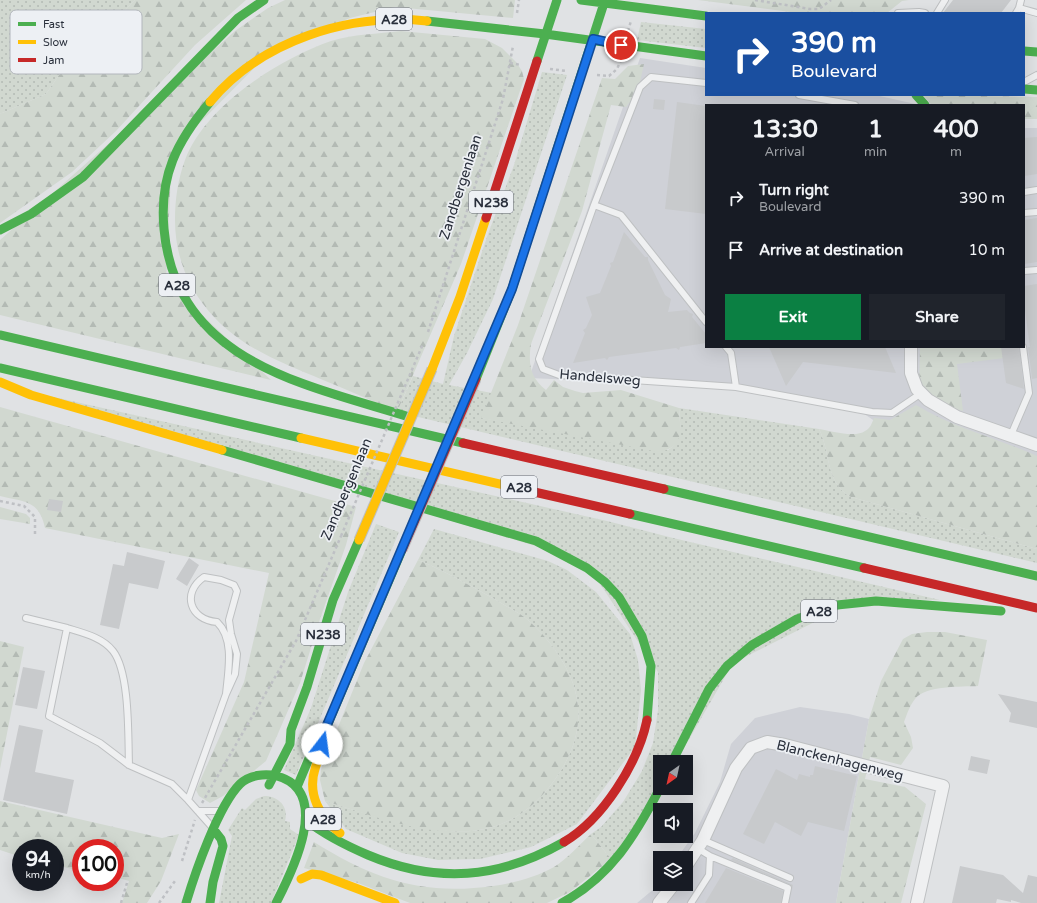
<!DOCTYPE html>
<html lang="en">
<head>
<meta charset="utf-8">
<style>
  body { margin:0; font-family:"Varela Round",sans-serif; background:#20242c; color:#f1f3f6; height:100vh; display:flex; flex-direction:column; font-size:15px; white-space:nowrap }
  * { box-sizing:border-box; margin:0 }
  p { font-size:13px; color:#9ea1a6 }
  .icon { flex:none; width:22px; height:22px; fill:none; stroke:currentColor; stroke-width:2; stroke-linecap:round; stroke-linejoin:round }
  .map { position:relative; flex:1; overflow:hidden }
  .side { position:absolute; left:705px; top:104px; width:320px; height:244px; display:flex; flex-direction:column; background:#171b24; border-radius:0px; box-shadow:0 4px 16px #0002 }
  .side>* { flex:none }
  .banner { position:absolute; left:705px; top:12px; width:320px; height:84px; border-radius:0px; box-shadow:0 4px 16px #0002; background:#1a4fa0; color:#fff; overflow:hidden }
  .needle { width:26px; rotate:213deg }
  .buttons { position:absolute; left:653px; top:755px; display:grid; gap:8px }
  .buttons a { display:grid; place-items:center; width:40px; height:40px; border-radius:0px; background:#171b24; box-shadow:0 4px 16px #0002; font-size:20px }
  .speed { position:absolute; left:12px; top:839px; display:flex; gap:8px; font-size:20px; font-weight:700; text-align:center }
  .speed>* { display:grid; place-content:center; width:52px; height:52px; border-radius:50%; background:#171b24; box-shadow:0 4px 16px #0002; line-height:1 }
  .speed small { font-size:10px; font-weight:400 }
  .speed .limit { border:6px solid #d22; background:#fff; color:#111 }
  .pin { position:absolute; display:grid; place-items:center; width:34px; height:34px; color:#fff; margin:-17px; border:2px solid #fff; border-radius:50%; box-shadow:0 1px 4px #0007 }
  .me { position:absolute; width:44px; margin:-22px; rotate:15deg; stroke-linejoin:round; filter:drop-shadow(0 0 3px #0008) }
  .turn { display:flex; align-items:center; gap:14px; height:84px; padding:0 20px; font-size:18px }
  .turn .icon { width:52px; height:52px; stroke-width:2.5 }
  .turn b { display:block; font-size:28px; line-height:34px }
  .eta { display:flex; justify-content:space-evenly; align-items:center; height:68px; text-align:center }
  .eta b { font-size:24px; font-weight:800; line-height:28px }
  .cta { display:flex; gap:8px; margin-top:auto; padding:8px 20px }
  .cta a { flex:1; height:46px; border-radius:0px; background:#0b8043; color:#fff; font-size:16px; font-weight:800; line-height:46px; text-align:center }
  .cta a+a { background:#20242c; color:#f1f3f6 }
  ul { padding:0; list-style:none }
  li { display:flex; align-items:center; gap:12px; height:52px; padding:0 20px }
  li div { flex:1 }
  li b { display:block; font-size:15px }
  li em { font-style:normal }
  .map>svg:first-child { display:block }
</style>
</head>
<body>
<div class="map">
<svg width="1037" height="903" viewBox="0 0 1037 903">
  <defs>
    <pattern id="grass-dots" width="8" height="8" patternUnits="userSpaceOnUse"><rect width="8" height="8" fill="#d1d8d0"/><path d="M2 2h.1M6 6h.1" fill="none" stroke="#b3bab4" stroke-width="1.8" stroke-linecap="round"/></pattern>
    <pattern id="forest-firs" width="22" height="20" patternUnits="userSpaceOnUse"><rect width="22" height="20" fill="#d1d8d0"/><path d="M5 1l3.5 6h-7zM16 11l3.5 6h-7z" fill="#b3bab4"/></pattern>
  </defs>
  <rect width="100%" height="100%" fill="#e0e2e4"/>
  <path fill="#cfd1d7" d="M 640,58 L 706,68 L 706,95 L 875,95 L 920,105 L 706,105 L 706,347 L 1024,347 L 1024,128 L 1037,128 L 1037,472 L 895,435 L 860,411 L 736,387 L 529,378 Z
    M 800,707 L 849,714 L 869,719 L 836,903 L 637,903 L 655,888 L 660,881 L 660,884 L 686,884 L 686,858 L 677,858 L 695,833 L 720,782 L 731,744 L 755,718 Z"/>
  <path fill="url(#grass-dots)" d="M 0,0 L 135,0 L 106,30 L 75,52 L 46,94 L 0,114 Z
    M 641,22 L 706,29 L 706,48 L 637,40 Z
    M 542,72 L 567,75 L 493,299 L 467,353 L 449,385 L 492,393 L 482,418 L 668,450 C 684,440 680,424 679,408 L 819,429 C 831,453 825,483 851,497 L 1037,549 L 1037,563 L 397,412 L 413,376 L 443,384 L 454,336 L 488,234 L 514,165 Z
    M 0,385 L 607,521 L 673,538 L 940,600 L 860,599 L 733,663 L 676,762 L 660,762 L 660,788 L 611,859 L 591,834 L 601,827 L 623,802 L 642,771 L 653,743 L 658,710 L 658,672 L 585,561 Z
    M 376,524 L 399,532 L 296,775 L 284,770 L 311,708 L 348,592 Z
    M 434,529 L 548,561 L 567,570 L 596,592 L 630,634 L 638,660 L 641,690 L 635,747 L 577,824 L 531,847 L 480,859 L 438,860 L 402,853 L 346,829 L 325,801 C 367,814 429,835 472,831 C 508,828 536,807 556,778 C 586,735 586,693 555,650 C 546,637 533,623 520,614 C 512,609 504,605 496,600 C 469,585 447,572 418,560 Z
    M 264,796 C 278,796 289,806 285,821 L 290,822 L 290,829 L 299,835 L 271,903 L 219,903 L 232,836 L 228,830 L 242,808 L 245,810 L 256,799 Z"/>
  <path fill="url(#forest-firs)" d="M 135,0 L 246,0 L 195,45 L 116,131 L 72,172 L 0,223 L 0,114 L 46,94 L 75,52 L 106,30 Z
    M 285,0 L 515,0 L 513,18 L 395,7 L 350,18 L 273,49 L 172,151 L 166,281 L 271,380 L 0,315 L 0,240 L 235,31 L 268,8 Z
    M 698,0 L 909,0 L 902,1 L 887,13 L 798,13 Z
    M 401,31 L 485,39 L 502,48 L 516,62 L 522,71 L 524,79 L 461,264 L 397,412 C 373,401 348,390 323,380 C 285,364 244,349 215,318 C 189,291 175,257 175,220 C 175,199 178,179 185,160 C 205,106 279,59 331,41 C 353,34 378,34 401,31 Z
    M 644,64 L 638,91 L 626,107 L 611,105 L 582,211 L 531,344 C 528,363 530,378 546,390 L 554,380 L 563,387 L 575,391 L 583,393 L 621,390 L 679,408 C 680,429 686,447 659,452 L 481,418 L 518,325 L 602,78 L 615,79 L 628,66 Z
    M 923,95 L 1037,97 L 1037,119 L 1024,119 L 1024,105 L 932,105 Z
    M 920,347 L 1003,347 L 1004,358 L 957,364 L 963,411 L 948,407 L 919,389 Z
    M 916,405 C 953,428 997,438 1037,456 L 1037,549 L 851,497 C 825,483 831,453 819,429 C 830,431 856,438 865,431 C 870,429 872,423 874,418 L 890,420 Z
    M 0,407 L 356,507 L 346,545 L 320,619 L 300,683 L 266,761 L 223,796 L 210,803 L 199,796 L 196,790 L 244,682 L 269,573 L 45,528 C 39,500 25,502 0,496 Z
    M 0,507 L 26,514 L 30,518 L 30,524 L 0,519 Z
    M 418,560 C 447,572 469,585 496,600 C 504,605 512,609 520,614 C 533,623 546,637 555,650 C 586,693 586,735 556,778 C 536,807 508,828 472,831 C 423,836 371,815 325,801 L 320,780 L 321,769 L 364,663 Z
    M 927,632 L 945,632 L 987,640 L 978,686 C 962,687 925,685 915,699 C 910,705 907,714 904,722 L 911,737 L 913,748 L 901,765 L 870,757 L 865,779 L 905,787 L 926,804 L 901,903 L 836,903 L 869,719 L 881,681 L 903,639 L 912,634 Z
    M 0,641 L 24,647 L 0,769 Z
    M 0,801 L 162,838 L 179,834 L 161,881 L 147,903 L 122,903 L 129,881 L 115,877 L 115,848 L 81,848 L 81,871 L 55,865 L 55,848 L 21,848 L 21,857 L 0,850 Z
    M 591,834 L 611,859 L 570,892 L 547,903 L 410,903 L 358,883 L 304,868 L 314,842 C 373,879 423,896 493,886 C 514,883 536,877 554,867 C 567,859 579,845 591,834 Z"/>
  <path fill="#c8cacc" d="M 953,0 L 1011,0 L 1001,13 L 943,13 Z
    M 654,99 L 665,100 L 664,110 L 653,109 Z
    M 677,102 L 706,106 L 706,214 L 665,209 Z
    M 1037,137 L 1037,174 L 1024,176 L 1024,138 Z
    M 1037,218 L 1037,262 L 1024,264 L 1024,220 Z
    M 624,232 L 645,257 L 648,257 L 648,260 L 665,295 L 671,299 L 668,312 L 687,310 L 690,313 L 693,314 L 692,317 L 706,334 L 706,343 L 680,347 L 679,350 L 676,348 L 609,357 L 607,360 L 605,358 L 573,363 L 585,333 L 583,330 L 586,328 L 592,315 L 586,297 L 600,293 L 611,266 L 610,263 L 613,262 Z
    M 1037,284 L 1037,378 L 1032,379 L 1028,347 L 1030,347 L 1024,303 L 1024,286 Z
    M 769,347 L 885,347 L 896,373 L 803,362 L 786,386 Z
    M 1001,347 L 1019,347 L 1024,389 L 1006,383 Z
    M 49,499 L 63,501 L 61,512 L 47,510 Z
    M 127,552 L 165,561 L 158,589 L 129,583 L 119,629 L 100,625 L 113,564 L 124,566 Z
    M 189,558 L 199,565 L 187,586 L 176,579 Z
    M 23,667 L 45,671 L 37,709 L 15,705 Z
    M 998,694 L 1037,702 L 1037,728 L 1009,722 L 1011,713 Z
    M 19,725 L 43,730 L 35,772 L 74,780 L 67,814 L 3,800 Z
    M 971,756 L 990,760 L 987,774 L 968,770 Z
    M 815,766 L 857,776 L 844,831 L 808,822 L 801,836 L 775,822 L 764,844 L 743,834 L 776,769 L 797,780 L 799,774 L 810,777 L 810,775 L 813,775 Z
    M 733,858 L 793,885 L 790,900 L 792,889 L 791,885 L 731,860 Z
    M 960,866 L 1003,875 L 1023,893 L 1028,875 L 1037,877 L 1037,903 L 1021,903 L 1011,900 L 1011,902 L 997,899 L 996,903 L 952,903 Z
    M 726,868 L 783,891 L 781,903 L 705,903 Z"/>
  <g fill="none" stroke-linecap="round" stroke-linejoin="round">
    <g stroke="#bec0c2" stroke-width="8">
      <path id="lane" d="M 1019,8 L 1021,0
        M 898,13 L 919,12 L 925,13
        M 937,13 L 945,0
        M 1016,13 L 1019,8 L 1037,13
        M 1024,82 L 1037,75
        M 706,83 L 651,77 L 640,87 L 594,205 L 539,359 L 543,369 L 559,375 L 736,387 L 872,412 L 892,413 L 920,394
        M 799,95 L 855,105
        M 1024,192 L 1037,190
        M 594,205 L 621,215 L 706,322
        M 1024,213 L 1037,212
        M 1024,271 L 1037,270
        M 726,347 L 731,353 L 736,387
        M 1011,435 L 1029,393 L 1023,347
        M 26,618 L 67,628 L 49,716 L 100,743 L 129,765 L 172,784 L 188,800
        M 67,628 C 83,633 102,637 113,651 C 130,673 128,736 129,765
        M 198,811 L 219,811
        M 212,827 L 188,800 L 226,694 L 235,674 L 237,654 L 231,634 L 229,620 L 237,591 L 234,585 L 221,580 L 204,577 C 181,593 190,620 217,622 C 235,639 228,672 226,694
        M 703,840 L 790,878
        M 710,856 L 788,888 L 785,903
        M 691,903 L 709,875 L 710,856 L 697,848"/>
    </g>
    <g stroke="#bec0c2" stroke-width="14">
      <path id="street" d="M 911,347 L 911,373 L 917,389 L 928,400 L 957,417 L 1037,445
        M 686,866 L 703,840 L 736,768 L 751,748 L 767,742 L 785,745 L 943,786 L 917,903
        M 659,903 L 674,884"/>
    </g>
    <path stroke="#bec0c4" stroke-width="2.5" stroke-dasharray="3 3" stroke-linecap="butt" d="M 755,0 L 810,9 L 819,9 L 831,0
      M 517,13 L 519,0
      M 628,31 L 631,21
      M 510,63 L 521,65
      M 550,69 L 567,71
      M 597,75 L 609,76 L 617,69 L 622,58
      M 428,332 L 503,99 L 513,46
      M 414,365 L 423,344
      M 0,501 L 24,506 L 35,517 L 35,535
      M 202,803 L 296,641 L 341,536
      M 182,861 L 195,820
      M 121,903 L 127,883
      M 159,903 L 175,881"/>
    <use href="#lane" stroke="#eff0f1" stroke-width="6"/>
    <use href="#street" stroke="#eff0f1" stroke-width="12"/>
    <path stroke="#4caf50" stroke-width="9" d="M 581,0 L 706,16
      M 427,21 L 545,34
      M 545,34 L 706,56
      M 1024,51 L 1037,52
      M 537,61 L 557,0
      M 1024,89 L 1037,90
      M 916,95 L 925,105
      M 210,102 C 177,141 159,176 164,229 C 176,362 304,384 409,417
      M 0,230 L 31,214 L 83,177 L 238,18 L 264,0
      M 0,335 L 463,443
      M 0,368 L 301,438
      M 476,379 L 512,289 L 605,0
      M 222,450 L 536,541 L 587,568 L 605,582 L 619,597 L 642,636 L 651,666 L 647,720
      M 664,489 L 1037,576
      M 630,514 L 864,568
      M 672,762 L 709,689 L 727,666 L 752,645 L 797,619 L 837,605 L 876,601 L 1001,611
      M 269,785 L 290,744 L 291,730 L 307,687 L 333,600 L 359,540
      M 297,787 L 313,749 L 324,733 L 402,550
      M 307,821 C 325,835 347,846 368,855 C 437,884 499,879 564,842
      M 186,903 C 195,873 218,806 240,784 C 249,775 265,773 277,776 C 333,791 292,872 276,903
      M 210,903 L 213,882 L 223,846 L 221,839 L 214,830
      M 562,903 C 611,876 635,836 660,788"/>
    <path stroke="#ffc107" stroke-width="9" d="M 210,102 C 262,40 349,13 427,21
      M 432,369 L 460,297 L 486,218
      M 0,382 L 31,395 L 222,450
      M 301,438 L 530,491
      M 324,733 C 323,740 323,748 321,754 C 319,759 316,764 315,769 C 307,794 320,818 340,833
      M 301,879 L 312,874 L 321,875 L 395,903"/>
    <path stroke="#c62828" stroke-width="9" d="M 486,218 L 537,61
      M 463,443 L 664,489
      M 530,491 L 630,514
      M 864,568 L 1037,608
      M 564,842 C 603,819 638,763 647,720"/>
    <g stroke="#bdbfc1" stroke-width="11" stroke-linecap="butt">
      <path id="slow-bridge" d="M 359,540 L 432,369"/>
    </g>
    <g stroke="#bdbfc1" stroke-width="11" stroke-linecap="butt">
      <path id="jam-bridge" d="M 402,550 L 476,379"/>
    </g>
    <path stroke="#bec0c4" stroke-width="2.5" stroke-dasharray="3 3" stroke-linecap="butt" d="M 341,536 L 414,365"/>
    <use href="#slow-bridge" stroke="#ffc107" stroke-width="9"/>
    <use href="#jam-bridge" stroke="#c62828" stroke-width="9"/>
  </g>
  <g fill="none" stroke-linecap="round" stroke-linejoin="round">
    <g stroke="#114b97" stroke-width="10">
      <path id="route" d="M 322,744 L 324,732 L 512,289 L 593,39 L 621,45"/>
    </g>
    <use href="#route" stroke="#1a73e8" stroke-width="7"/>
  </g>
  <g text-anchor="middle" stroke-width="3.5" stroke-linejoin="round" paint-order="stroke">
    <g fill="#edf0f4" stroke="#646972" stroke-width="1">
      <rect x="376" y="8" width="36" height="22" rx="3"/>
      <rect x="469" y="191" width="44" height="22" rx="3"/>
      <rect x="159" y="274" width="36" height="22" rx="3"/>
      <rect x="501" y="476" width="36" height="22" rx="3"/>
      <rect x="801" y="600" width="36" height="22" rx="3"/>
      <rect x="301" y="623" width="44" height="22" rx="3"/>
      <rect x="305" y="808" width="36" height="22" rx="3"/>
    </g>
    <g font-size="13" font-weight="bold" fill="#292f3b">
      <text x="394" y="24">A28</text>
      <text x="491" y="207">N238</text>
      <text x="177" y="290">A28</text>
      <text x="519" y="492">A28</text>
      <text x="819" y="616">A28</text>
      <text x="323" y="639">N238</text>
      <text x="323" y="824">A28</text>
    </g>
    <g font-size="14" fill="#292f3b" stroke="#edf0f4">
      <text transform="translate(460 187) rotate(-72)" y="5">Zandbergenlaan</text>
      <text transform="translate(600 377) rotate(5)" y="5">Handelsweg</text>
      <text transform="translate(346 489) rotate(-67)" y="5">Zandbergenlaan</text>
      <text transform="translate(840 760) rotate(14)" y="5">Blanckenhagenweg</text>
    </g>
  </g>
  <rect x="10" y="10" width="132" height="64" rx="6" fill="#edf0f4" stroke="#b2b6bc" stroke-width="1"/>
  <rect x="18" y="22" width="18" height="4" fill="#4caf50"/>
  <rect x="18" y="40" width="18" height="4" fill="#ffc107"/>
  <rect x="18" y="58" width="18" height="4" fill="#c62828"/>
  <g font-size="11" fill="#292f3b">
    <text x="43" y="28">Fast</text>
    <text x="43" y="46">Slow</text>
    <text x="43" y="64">Jam</text>
  </g>
</svg>
<div class="buttons">
<a><svg class="needle" viewBox="-14 -14 28 28"><path d="M0-13l5 13h-10z" fill="#e53935"/><path d="M0 13l5-13h-10z" fill="#9ea1a6"/></svg></a>
<a><svg class="icon" aria-label="sound" viewBox="0 0 24 24"><path d="M4 9h4l5-4v14l-5-4H4zM17 9q2 3 0 6"/></svg></a>
<a><svg class="icon" aria-label="layers" viewBox="0 0 24 24"><path d="M12 4l9 5-9 5-9-5zM3 14l9 5 9-5"/></svg></a>
</div>
<div class="speed"><div>94<small>km/h</small></div><div class="limit">100</div></div>
<div class="pin" style="left:621px;top:45px;background:#d93025"><svg class="icon" aria-label="arrive" viewBox="0 0 24 24"><path d="M6 21V4h12l-3 4 3 4H6"/></svg></div>
<svg class="me" style="left:322px;top:744px" viewBox="-20 -20 40 40"><circle r="19" fill="#fff"/><path d="M0-13L10 11 0 6-10 11z" fill="#1a73e8"/></svg>
<div class="banner">
<div class="turn"><svg class="icon" aria-label="right" viewBox="0 0 24 24"><path d="M7 20v-9h11M14 6l5 5-5 5"/></svg><div><b>390 m</b>Boulevard</div></div>
</div>
<section class="side">
<div class="eta">
<div><b>13:30</b><p>Arrival</p></div>
<div><b>1</b><p>min</p></div>
<div><b>400</b><p>m</p></div>
</div>
<ul>
<li><svg class="icon" aria-label="right" viewBox="0 0 24 24"><path d="M7 20v-9h11M14 6l5 5-5 5"/></svg><div><b>Turn right</b><p>Boulevard</p></div><em>390 m</em></li>
<li><svg class="icon" aria-label="arrive" viewBox="0 0 24 24"><path d="M6 21V4h12l-3 4 3 4H6"/></svg><div><b>Arrive at destination</b></div><em>10 m</em></li>
</ul>
<div class="cta"><a>Exit</a><a>Share</a></div>
</section>
</div>
</body>
</html>
